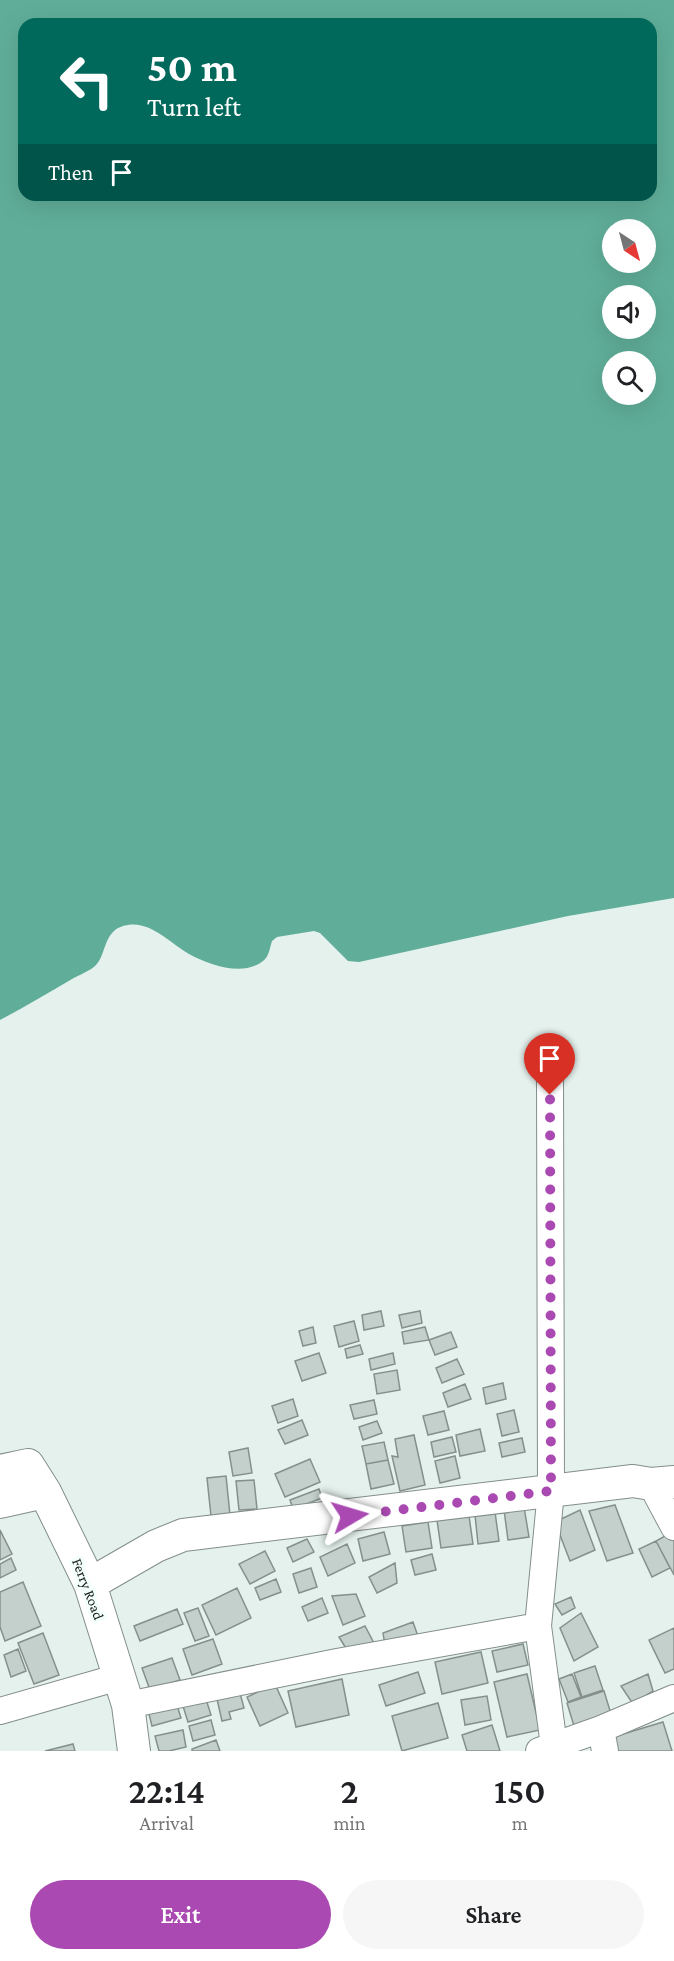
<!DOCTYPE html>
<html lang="en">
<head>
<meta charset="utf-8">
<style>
  body { margin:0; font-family:"Crimson Pro",serif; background:#f6f6f6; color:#202124; height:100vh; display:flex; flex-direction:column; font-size:22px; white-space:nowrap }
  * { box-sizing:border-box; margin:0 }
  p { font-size:20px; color:#757577 }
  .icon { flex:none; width:33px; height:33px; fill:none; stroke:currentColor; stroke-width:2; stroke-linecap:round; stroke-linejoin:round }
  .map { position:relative; height:1751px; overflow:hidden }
  .sheet { display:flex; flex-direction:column; background:#fff; flex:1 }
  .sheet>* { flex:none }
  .banner { position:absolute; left:18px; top:18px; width:639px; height:183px; border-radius:18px; box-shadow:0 6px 24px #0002; background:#00695c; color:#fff; overflow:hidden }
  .needle { width:39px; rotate:144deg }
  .tools { position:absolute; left:602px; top:219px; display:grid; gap:12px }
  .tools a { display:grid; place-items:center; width:54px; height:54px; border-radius:50%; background:#fff; box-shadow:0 6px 24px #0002; font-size:30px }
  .pin { position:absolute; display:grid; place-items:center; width:51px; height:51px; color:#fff; margin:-62px -26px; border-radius:50% 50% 50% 0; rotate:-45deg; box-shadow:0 0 6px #0007 }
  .pin .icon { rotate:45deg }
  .me { position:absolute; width:66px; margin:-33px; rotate:83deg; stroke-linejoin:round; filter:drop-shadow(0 0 4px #0008) }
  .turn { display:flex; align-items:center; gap:21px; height:126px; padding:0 30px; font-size:27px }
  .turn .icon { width:78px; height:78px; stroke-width:2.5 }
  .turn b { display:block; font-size:42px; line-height:51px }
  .then { display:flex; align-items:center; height:57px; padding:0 30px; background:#0003; gap:12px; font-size:22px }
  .eta { display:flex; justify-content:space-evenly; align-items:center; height:102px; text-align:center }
  .eta b { font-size:36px; font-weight:600; line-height:42px }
  .cta { display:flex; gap:12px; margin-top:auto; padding:12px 30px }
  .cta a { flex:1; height:69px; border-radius:36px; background:#a949b1; color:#fff; font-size:24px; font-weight:600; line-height:69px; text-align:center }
  .cta a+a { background:#f6f6f6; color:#202124 }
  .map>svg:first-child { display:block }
</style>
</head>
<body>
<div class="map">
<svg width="674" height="1751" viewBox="0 0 674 1751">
  <rect width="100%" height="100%" fill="#e5f1ed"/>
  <path fill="#60ae99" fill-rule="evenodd" d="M 0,0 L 674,0 L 674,898 L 568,916 L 359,962 L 348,961 L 320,933 L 314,931 L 277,937 L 272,941 C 270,947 269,957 263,961 C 243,977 209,965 189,954 C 171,944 151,921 128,925 C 103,928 107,954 96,965 C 90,971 79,975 72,979 C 48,993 25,1007 0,1020 ZM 24,24 L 651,24 L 651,195 L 24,195 ZM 612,230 L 645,230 L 645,262 L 612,262 ZM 612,296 L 645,296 L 645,328 L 612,328 ZM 612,362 L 645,362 L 645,394 L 612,394 Z"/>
  <path fill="#c4d0cc" stroke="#85908c" stroke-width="1.5" d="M 381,1311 L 384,1326 L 364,1330 L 362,1315 Z
    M 420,1311 L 422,1323 L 402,1328 L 399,1315 Z
    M 354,1321 L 359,1341 L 339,1347 L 334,1326 Z
    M 313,1327 L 316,1343 L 303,1346 L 299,1331 Z
    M 425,1327 L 429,1340 L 404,1344 L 402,1332 Z
    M 451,1332 L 457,1347 L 435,1355 L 429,1340 Z
    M 360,1345 L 363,1354 L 347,1358 L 345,1349 Z
    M 319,1353 L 326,1373 L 302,1381 L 295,1361 Z
    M 393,1353 L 395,1364 L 371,1370 L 369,1359 Z
    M 457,1359 L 464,1374 L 442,1383 L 436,1368 Z
    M 397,1370 L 400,1390 L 377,1394 L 374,1374 Z
    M 503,1383 L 506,1399 L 486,1404 L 483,1388 Z
    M 465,1384 L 471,1399 L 448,1407 L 443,1393 Z
    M 293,1399 L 298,1416 L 278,1423 L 272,1406 Z
    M 374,1400 L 377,1414 L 354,1419 L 350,1405 Z
    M 514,1410 L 519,1432 L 502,1436 L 497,1414 Z
    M 444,1411 L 449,1430 L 428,1435 L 423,1416 Z
    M 302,1420 L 308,1435 L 285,1444 L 278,1430 Z
    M 377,1421 L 382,1433 L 363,1440 L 359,1427 Z
    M 480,1429 L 485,1451 L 460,1456 L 456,1435 Z
    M 414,1435 L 425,1485 L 400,1491 L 392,1456 L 398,1457 L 395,1439 Z
    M 452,1437 L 456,1452 L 434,1457 L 431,1442 Z
    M 522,1438 L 525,1452 L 502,1457 L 499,1443 Z
    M 384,1442 L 388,1460 L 366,1464 L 362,1446 Z
    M 248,1448 L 252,1473 L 233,1476 L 229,1452 Z
    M 455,1456 L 460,1478 L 440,1483 L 435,1461 Z
    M 310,1459 L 320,1482 L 285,1497 L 275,1474 Z
    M 388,1460 L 394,1484 L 371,1489 L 366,1464 Z
    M 226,1476 L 230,1515 L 211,1516 L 207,1478 Z
    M 254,1480 L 257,1509 L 239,1510 L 236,1481 Z
    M 319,1489 L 322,1498 L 293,1509 L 290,1500 Z
    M 615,1505 L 633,1553 L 607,1561 L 589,1511 Z
    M 524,1507 L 529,1537 L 508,1540 L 504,1510 Z
    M 580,1510 L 595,1550 L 570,1561 L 555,1522 Z
    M 495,1512 L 499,1541 L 478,1544 L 475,1515 Z
    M 469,1516 L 473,1544 L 441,1548 L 437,1520 Z
    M 428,1522 L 432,1548 L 406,1552 L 402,1526 Z
    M 0,1530 L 12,1554 L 0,1560 Z
    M 674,1531 L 674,1575 L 656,1541 Z
    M 384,1532 L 390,1554 L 363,1561 L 358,1539 Z
    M 307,1539 L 314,1552 L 293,1562 L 287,1548 Z
    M 656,1541 L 670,1568 L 652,1577 L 639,1549 Z
    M 347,1544 L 355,1563 L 328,1576 L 320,1557 Z
    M 265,1551 L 275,1571 L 250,1584 L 239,1564 Z
    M 432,1554 L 436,1570 L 415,1575 L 411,1560 Z
    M 11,1558 L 16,1570 L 0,1578 L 0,1564 Z
    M 395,1563 L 397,1583 L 377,1593 L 369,1577 Z
    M 311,1568 L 317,1587 L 299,1593 L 293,1574 Z
    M 276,1579 L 281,1592 L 260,1600 L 255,1588 Z
    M 23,1582 L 41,1626 L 5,1641 L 0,1627 L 0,1592 Z
    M 237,1588 L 251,1618 L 216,1635 L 202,1605 Z
    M 356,1594 L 365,1616 L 343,1625 L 332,1596 Z
    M 571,1597 L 575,1608 L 562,1615 L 555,1604 Z
    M 322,1598 L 328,1613 L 308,1621 L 302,1607 Z
    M 198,1608 L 209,1636 L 195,1641 L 184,1613 Z
    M 177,1609 L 183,1624 L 140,1641 L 134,1626 Z
    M 581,1613 L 598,1647 L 574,1661 L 560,1628 Z
    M 413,1622 L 419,1639 L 386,1651 L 383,1633 Z
    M 365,1626 L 376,1647 L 352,1658 L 339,1637 Z
    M 674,1628 L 674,1669 L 665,1673 L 649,1640 Z
    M 43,1633 L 59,1675 L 34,1684 L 18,1643 Z
    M 213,1639 L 222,1664 L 192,1675 L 183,1649 Z
    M 523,1644 L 528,1665 L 497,1672 L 492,1651 Z
    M 18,1649 L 26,1671 L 11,1677 L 4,1655 Z
    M 481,1652 L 488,1683 L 442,1694 L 435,1662 Z
    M 172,1658 L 180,1680 L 150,1690 L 142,1668 Z
    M 595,1666 L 603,1690 L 582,1697 L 574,1673 Z
    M 418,1672 L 425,1693 L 386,1706 L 379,1685 Z
    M 527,1674 L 540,1730 L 507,1737 L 494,1682 Z
    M 572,1674 L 581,1697 L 568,1702 L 559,1679 Z
    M 648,1674 L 653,1691 L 633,1704 L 621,1686 Z
    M 342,1679 L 349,1715 L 296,1727 L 288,1691 Z
    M 275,1684 L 288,1713 L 260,1726 L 247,1697 Z
    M 604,1691 L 611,1714 L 574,1726 L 567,1703 Z
    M 240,1693 L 244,1708 L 229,1712 L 231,1719 L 222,1721 L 217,1699 Z
    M 205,1696 L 211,1715 L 188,1722 L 182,1703 Z
    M 487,1696 L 491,1720 L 465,1725 L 461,1700 Z
    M 176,1702 L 181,1718 L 152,1726 L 148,1710 Z
    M 438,1703 L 448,1738 L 402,1751 L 392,1716 Z
    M 211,1720 L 215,1735 L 193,1741 L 189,1726 Z
    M 663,1722 L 672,1751 L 614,1751 L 610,1738 Z
    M 492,1725 L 500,1751 L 467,1751 L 462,1735 Z
    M 183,1730 L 186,1747 L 169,1751 L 159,1751 L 155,1736 Z
    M 216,1740 L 220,1751 L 192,1751 L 192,1749 Z
    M 73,1744 L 75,1751 L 45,1751 Z"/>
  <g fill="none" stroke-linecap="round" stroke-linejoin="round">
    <g stroke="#838e8b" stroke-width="28">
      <path id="minor" d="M 550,1072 L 551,1491 L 538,1626 L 554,1746
        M 651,1484 L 674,1527
        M 128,1705 L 337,1662 L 538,1626
        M 0,1711 L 119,1677
        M 539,1751 L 601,1729
        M 605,1751 L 601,1729 L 674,1698"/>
    </g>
    <g stroke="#838e8b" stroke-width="34">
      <path id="tertiary" d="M 0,1471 L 28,1465 L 45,1492 L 90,1584 L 128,1705 L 134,1751
        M 0,1502 L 45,1492
        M 90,1584 L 156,1546 L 183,1535 L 633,1481 L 651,1484 L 674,1482"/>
    </g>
    <use href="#minor" stroke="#fff" stroke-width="26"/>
    <use href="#tertiary" stroke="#fff" stroke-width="32"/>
  </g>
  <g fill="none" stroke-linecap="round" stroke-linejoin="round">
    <path stroke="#a949b1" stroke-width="10" stroke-dasharray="0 18" d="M 350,1516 L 551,1491 L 550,1095"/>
  </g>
  <g text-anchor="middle" stroke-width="6" stroke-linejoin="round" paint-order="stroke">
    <g font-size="15" fill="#181c1a" stroke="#f3fffb">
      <text transform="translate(88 1589) rotate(69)" y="5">Ferry Road</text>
    </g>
  </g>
</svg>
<div class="tools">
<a><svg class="needle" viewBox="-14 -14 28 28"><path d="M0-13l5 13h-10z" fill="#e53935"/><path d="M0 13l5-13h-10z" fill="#757577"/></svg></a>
<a><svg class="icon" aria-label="sound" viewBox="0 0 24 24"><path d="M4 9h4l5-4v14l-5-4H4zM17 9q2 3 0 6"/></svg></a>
<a><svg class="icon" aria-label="search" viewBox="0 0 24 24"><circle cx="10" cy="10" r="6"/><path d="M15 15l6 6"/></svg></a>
</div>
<div class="pin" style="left:550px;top:1095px;background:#d93025"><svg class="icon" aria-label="arrive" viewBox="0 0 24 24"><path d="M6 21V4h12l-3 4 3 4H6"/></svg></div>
<svg class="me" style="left:350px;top:1516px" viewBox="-20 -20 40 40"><path d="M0-17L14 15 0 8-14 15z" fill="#a949b1" stroke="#fff" stroke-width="4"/></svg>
<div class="banner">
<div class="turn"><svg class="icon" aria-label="left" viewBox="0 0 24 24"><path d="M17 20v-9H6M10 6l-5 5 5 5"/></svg><div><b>50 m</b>Turn left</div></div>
<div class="then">Then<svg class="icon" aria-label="arrive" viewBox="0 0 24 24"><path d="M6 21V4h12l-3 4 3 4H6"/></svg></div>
</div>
</div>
<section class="sheet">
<div class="eta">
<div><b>22:14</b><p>Arrival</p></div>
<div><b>2</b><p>min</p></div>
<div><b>150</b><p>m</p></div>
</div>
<div class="cta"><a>Exit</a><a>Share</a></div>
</section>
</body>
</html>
